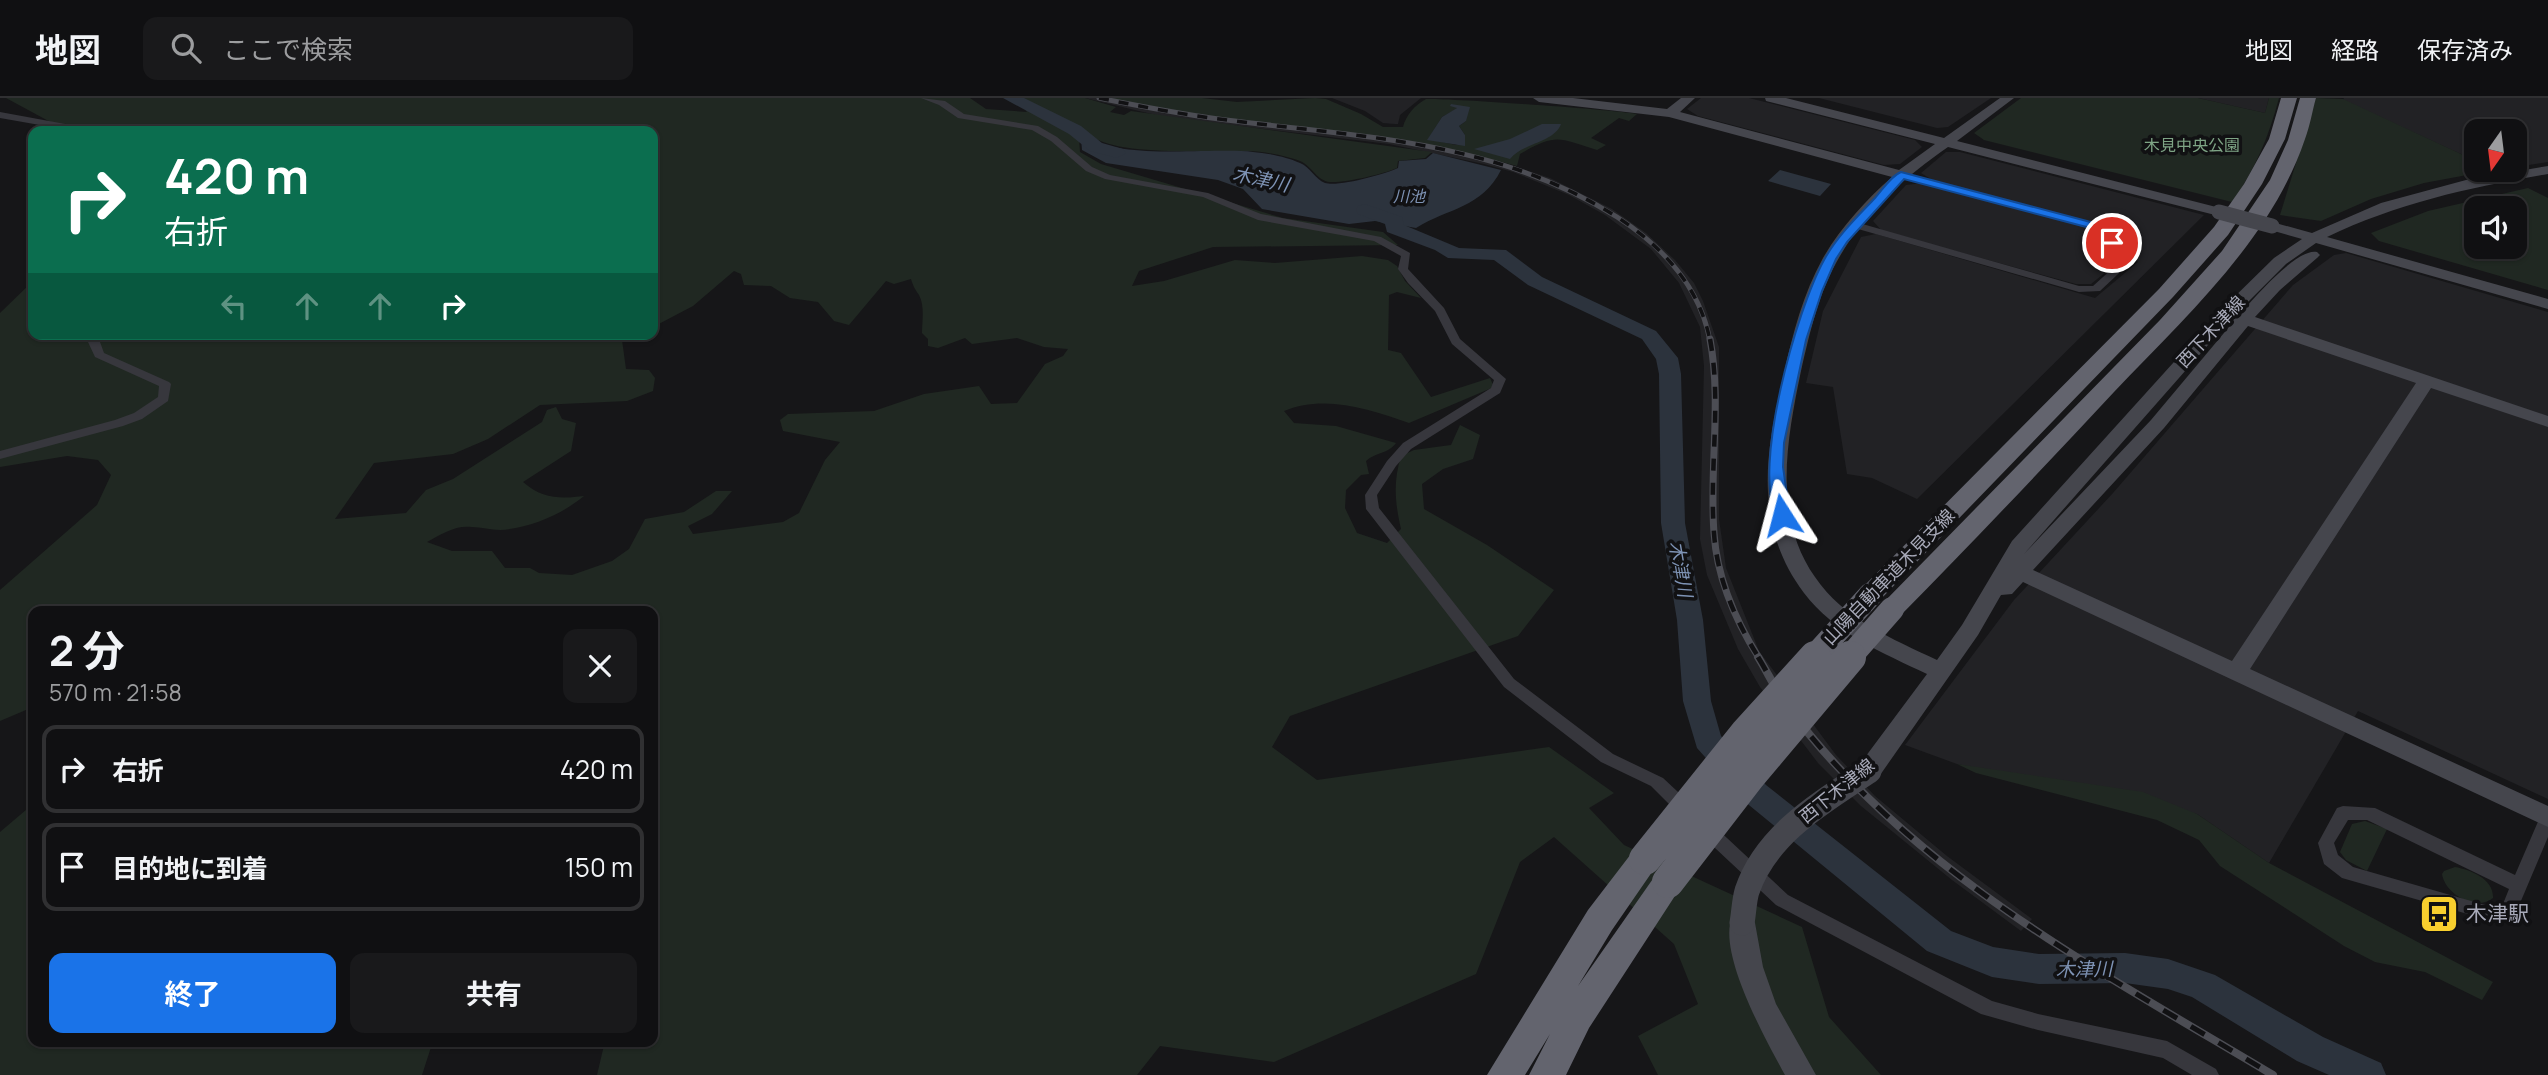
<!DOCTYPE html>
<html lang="ja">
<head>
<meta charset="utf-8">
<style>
  body { margin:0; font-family:Manrope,"Noto Sans JP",sans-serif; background:#19191b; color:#f1f3f6; height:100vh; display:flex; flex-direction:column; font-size:26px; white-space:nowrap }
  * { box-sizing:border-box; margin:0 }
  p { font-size:23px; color:#9c9d9f }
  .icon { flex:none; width:38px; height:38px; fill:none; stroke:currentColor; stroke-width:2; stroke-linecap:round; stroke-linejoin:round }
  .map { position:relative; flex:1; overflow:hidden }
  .side { position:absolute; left:28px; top:508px; width:630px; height:441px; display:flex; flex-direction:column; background:#101012; border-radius:14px; box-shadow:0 2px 5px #0004,0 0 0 2px #303032 }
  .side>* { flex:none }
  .hud { position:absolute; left:28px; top:28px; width:630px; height:214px; border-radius:14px; box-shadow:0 2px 5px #0004,0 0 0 2px #303032; background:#0b6e4f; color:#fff; overflow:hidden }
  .needle { width:46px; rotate:194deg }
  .fabs { position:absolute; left:2464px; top:21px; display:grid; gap:14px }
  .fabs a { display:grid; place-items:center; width:63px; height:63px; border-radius:14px; background:#101012; box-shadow:0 2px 5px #0004,0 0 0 2px #303032; font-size:35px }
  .pin { position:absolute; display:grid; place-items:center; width:60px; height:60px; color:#fff; margin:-30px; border:4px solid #fff; border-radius:50%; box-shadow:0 2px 7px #0007 }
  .me { position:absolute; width:77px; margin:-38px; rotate:351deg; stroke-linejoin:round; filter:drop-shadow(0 0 5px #0008) }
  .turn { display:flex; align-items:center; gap:24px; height:147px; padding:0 21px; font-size:32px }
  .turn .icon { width:91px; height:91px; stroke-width:2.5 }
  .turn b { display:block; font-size:49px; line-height:60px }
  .lanes { display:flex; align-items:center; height:66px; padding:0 21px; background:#0003; justify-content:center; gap:35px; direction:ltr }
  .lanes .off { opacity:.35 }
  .round { display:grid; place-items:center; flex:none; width:74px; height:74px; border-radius:14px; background:#19191b }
  .head { display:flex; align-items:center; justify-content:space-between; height:119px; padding:0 21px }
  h1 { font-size:42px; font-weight:700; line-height:52px }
  .cta { display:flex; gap:14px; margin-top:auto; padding:14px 21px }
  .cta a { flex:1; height:80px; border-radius:14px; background:#1a73e8; color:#fff; font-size:28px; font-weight:700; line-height:80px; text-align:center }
  .cta a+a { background:#19191b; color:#f1f3f6 }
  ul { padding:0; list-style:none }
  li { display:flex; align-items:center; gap:21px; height:88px; margin:0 14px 10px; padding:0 7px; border:4px solid #303032; border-radius:14px }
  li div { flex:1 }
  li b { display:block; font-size:26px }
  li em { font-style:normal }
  header { display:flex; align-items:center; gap:42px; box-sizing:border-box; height:98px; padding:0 35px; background:#101012; border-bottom:2px solid #303032 }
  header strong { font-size:33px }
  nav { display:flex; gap:38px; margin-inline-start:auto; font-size:24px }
  .search { width:490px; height:63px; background:#19191b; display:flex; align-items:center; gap:18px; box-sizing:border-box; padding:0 24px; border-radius:14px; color:#9c9d9f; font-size:26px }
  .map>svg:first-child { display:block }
</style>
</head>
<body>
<header>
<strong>地図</strong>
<div class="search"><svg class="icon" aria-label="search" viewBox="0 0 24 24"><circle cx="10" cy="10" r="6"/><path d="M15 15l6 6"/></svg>ここで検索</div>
<nav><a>地図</a><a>経路</a><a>保存済み</a></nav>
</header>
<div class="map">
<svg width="2548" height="977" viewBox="0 0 2548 977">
  <rect width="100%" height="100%" fill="#161618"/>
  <path fill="#222225" d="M 1085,0 L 1110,0 L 1178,15 L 1392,41 L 1480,57 L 1550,80 L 1612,111 L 1646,135 L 1675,162 L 1694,185 L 1703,203 L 1719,249 L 1719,421 L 1726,470 L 1759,553 L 1836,657 L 1875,698 L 1947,758 L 2032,821 L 2021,833 L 1952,782 L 1861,708 L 1818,665 L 1760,589 L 1738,551 L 1707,477 L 1700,441 L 1704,268 L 1700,229 L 1679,185 L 1651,151 L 1605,117 L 1569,97 L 1513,74 L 1484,66 L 1389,46 L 1164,19 Z
    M 1332,0 L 1421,0 L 1400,17 L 1398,26 L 1395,26 L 1383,25 L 1365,13 Z
    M 1701,0 L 1749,0 L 1915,42 L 1922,49 L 1900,66 L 1884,67 L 1698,18 L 1687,11 Z
    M 1819,0 L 1991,0 L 1948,29 L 1937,30 Z
    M 2198,0 L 2269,0 L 2265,15 Z
    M 2344,0 L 2548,0 L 2548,64 L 2515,69 L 2515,33 L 2476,33 L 2476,63 L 2343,2 Z
    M 1946,54 L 1960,54 L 2204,117 L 1917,401 L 1872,380 L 1847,376 L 1833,289 L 1806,285 L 1823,213 L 1861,139 L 1876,136 L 2095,200 L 2138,164 L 2102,128 L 1934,83 L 1921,75 Z
    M 1923,85 L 2091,130 L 2122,161 L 2091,186 L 2076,186 L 1882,133 L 1873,123 L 1906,87 Z
    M 2346,155 L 2548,214 L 2548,701 L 2358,613 L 2269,765 L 2197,716 L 1957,666 L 1905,647 L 2014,502 L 2113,395 L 2293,187 L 2334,157 Z"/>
  <path fill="#202822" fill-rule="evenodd" d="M 6,0 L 970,0 L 986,11 L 1027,14 L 1016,0 L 1085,0 L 1116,9 L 1110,14 L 1124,17 L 1131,13 L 1432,54 L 1425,60 L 1398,63 L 1397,70 C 1384,76 1345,85 1330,84 C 1317,83 1312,68 1300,63 C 1286,58 1263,53 1248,53 C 1210,52 1117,59 1090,37 L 1079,40 L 1080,54 L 1101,66 L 1283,120 L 1383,134 L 1398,147 L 1213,149 L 1139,173 L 1132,188 L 1164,183 L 1235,162 L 1275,165 L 1362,158 L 1388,162 L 1397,168 L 1405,183 L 1421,200 L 1397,194 L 1389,197 L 1388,252 L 1401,255 L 1431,299 L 1490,280 L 1494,289 L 1409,325 C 1370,311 1324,296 1284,313 L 1294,325 L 1336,328 L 1396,345 C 1388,356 1376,354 1366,363 L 1369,376 L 1361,377 L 1346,392 L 1345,410 L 1357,435 L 1387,445 L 1401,431 C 1395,405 1393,384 1401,358 L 1414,352 L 1451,347 L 1460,327 L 1480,337 L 1473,361 L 1443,371 L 1422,386 L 1424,411 L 1487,447 L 1554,492 L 1518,538 L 1290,618 L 1272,649 L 1317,682 L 1549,649 L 1614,695 L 1589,710 L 1624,747 L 1802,829 L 1829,919 L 1881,977 L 1658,977 L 1638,938 L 1698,906 L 1674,846 L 1554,739 L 1520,764 L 1476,876 L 1274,964 L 1160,948 L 1137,977 L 597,977 L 605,943 L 653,943 L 653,513 L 33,513 L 33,609 L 0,623 L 0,492 L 97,407 L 111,377 L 98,362 L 67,358 L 0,369 L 0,215 L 33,183 L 33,236 L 636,236 L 622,242 L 626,271 L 649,272 L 655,280 L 653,293 L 627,303 L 540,307 L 488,341 L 453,356 L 374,365 L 335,421 L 406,415 L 426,392 L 453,381 L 542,324 L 547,312 L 556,309 L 562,321 L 576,325 L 571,353 L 523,384 C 542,401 561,401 584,398 C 561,417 530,430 500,432 C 491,432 481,429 472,429 C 455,427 442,436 427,444 L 452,453 L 492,453 L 505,470 L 530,470 L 539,475 L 572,477 L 612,463 L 629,451 L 645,421 L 684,414 L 716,393 L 732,393 L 712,416 L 688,428 L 693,436 L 783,424 L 799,415 L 825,362 L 840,344 L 783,333 L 780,322 L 788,316 L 874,313 L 924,296 L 979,288 L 991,306 L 1017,305 L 1045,266 L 1063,258 L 1068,251 L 1044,249 L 1017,240 L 972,246 L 965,240 L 938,250 L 928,248 L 928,241 L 922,235 C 922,224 925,208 919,197 C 915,191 913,188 911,181 L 894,186 L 886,183 L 849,227 L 834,223 L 818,204 L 790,200 L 771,188 L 744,187 L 741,176 L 734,173 L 693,208 L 653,229 L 653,33 L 67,33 Z
    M 1110,0 L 1202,0 L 1237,4 L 1216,5 L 1315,0 L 1326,1 L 1361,16 L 1383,29 L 1403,29 C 1406,17 1415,7 1426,1 C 1445,0 1608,11 1637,16 L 1629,23 L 1619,20 L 1591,40 L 1606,47 L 1597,52 C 1558,40 1557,35 1520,56 L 1517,68 C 1384,30 1244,33 1110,0 ZM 1458,10 L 1466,18 L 1466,23 L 1459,28 L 1465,37 L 1465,42 L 1456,47 L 1428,41 L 1442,19 Z
    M 2021,0 L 2198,0 L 2265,15 L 2269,0 L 2279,0 C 2269,38 2255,72 2232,104 L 1984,42 L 1974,35 Z
    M 2316,0 L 2343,1 L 2476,63 L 2476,72 L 2494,72 L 2424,85 L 2371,101 L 2321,123 L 2280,117 Z
    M 2528,90 L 2548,100 L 2548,192 L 2379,143 L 2371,135 L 2428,113 ZM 2476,110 L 2515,110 L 2515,149 L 2476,149 Z
    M 1957,666 L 2143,694 L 2197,716 L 2269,765 L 2493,884 L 2482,902 L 2425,874 L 2375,864 L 2344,848 L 2220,768 L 2199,742 L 2157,722 L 1976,675 Z
    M 33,706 L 33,943 L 433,943 L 422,977 L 0,977 L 0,734 Z
    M 2365,723 L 2387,731 L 2367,773 L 2346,762 L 2340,754 L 2352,726 Z
    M 2455,769 C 2471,772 2494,781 2493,800 C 2476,814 2445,796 2442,776 L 2444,773 Z"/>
  <path fill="#2c333d" d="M 1451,6 L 1470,9 L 1466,23 L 1459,28 L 1465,37 L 1465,48 L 1427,42 L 1442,19 L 1457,10 L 1450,8 Z
    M 1542,26 L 1561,26 C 1554,45 1522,45 1510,61 L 1474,51 L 1510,41 Z
    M 1090,38 C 1115,63 1216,49 1253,54 C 1267,55 1287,59 1300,65 C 1310,69 1315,81 1325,85 C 1339,89 1385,76 1398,70 L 1399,63 L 1426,61 L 1433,55 L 1501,72 C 1482,110 1448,110 1416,130 L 1375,123 L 1349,126 L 1262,111 L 1243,91 L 1218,82 L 1106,65 L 1082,52 L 1081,40 Z
    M 1780,72 L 1831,86 L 1820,98 L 1768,83 Z"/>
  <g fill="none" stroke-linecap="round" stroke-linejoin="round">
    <path fill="#2c333d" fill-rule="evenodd" d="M 1003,0 L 1024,0 L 1081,28 L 1102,45 L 1123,51 L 1126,55 L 1117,60 L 1090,53 L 1069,36 Z
      M 1365,106 L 1402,119 L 1404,127 L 1459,150 L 1506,152 L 1542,179 L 1656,233 L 1678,260 L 1681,276 L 1685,425 L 1703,522 L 1711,603 L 1721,638 L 1766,687 L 1951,833 L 1993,849 L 2039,856 L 2125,855 L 2168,861 L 2215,877 L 2323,939 L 2381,965 L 2386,977 L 2329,977 L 2297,963 L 2192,899 L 2168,891 L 2125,885 L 2039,886 L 1992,879 L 1927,853 L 1744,703 L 1697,650 L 1683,603 L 1677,522 L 1661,425 L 1659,276 L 1656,261 L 1642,241 L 1528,187 L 1494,162 L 1448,160 L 1435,152 L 1387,134 L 1385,126 L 1358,116 L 1356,112 L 1358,108 Z"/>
    <path fill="#37373d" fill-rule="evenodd" d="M 921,0 L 945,3 L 964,16 L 1038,28 L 1057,39 L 1092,69 L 1110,77 L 1208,95 L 1261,116 L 1381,139 L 1410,155 L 1408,171 L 1444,210 L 1460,241 L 1506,281 L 1500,295 L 1411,351 L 1396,368 L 1377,397 L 1379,410 L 1514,581 L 1613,656 L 1663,680 L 1692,707 L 1694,712 L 1692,717 L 1686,718 L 1680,717 L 1651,688 L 1601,664 L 1504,589 L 1366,411 L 1365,397 L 1387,363 L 1403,345 L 1491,290 L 1494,282 L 1452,246 L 1435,213 L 1408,185 L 1398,171 L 1401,158 L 1374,143 L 1258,122 L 1203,99 L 1105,81 L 1086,73 L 1051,43 L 1032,32 L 958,20 L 939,7 Z
      M 0,14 L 87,30 L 91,33 L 74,33 L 0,20 Z
      M 1901,74 L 2098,126 L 2134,161 L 2100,193 L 2079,194 L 1851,129 L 1851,125 L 1859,125 L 2079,188 L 2093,188 L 2123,161 L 2090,130 L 1898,79 L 1896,77 Z
      M 89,236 L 101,236 L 100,244 L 104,255 L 169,284 L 171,286 L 168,303 L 142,321 L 123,328 L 0,361 L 0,353 L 115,322 L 134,315 L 158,299 L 159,288 L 95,259 L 88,244 Z
      M 2343,708 L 2375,710 L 2515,777 L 2540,719 L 2542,714 L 2548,712 L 2548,739 L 2515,817 L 2492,823 L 2342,780 L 2324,766 L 2318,745 L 2337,710 ZM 2348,722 L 2367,722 L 2509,791 L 2503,806 L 2492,809 L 2353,769 L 2338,757 L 2334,745 Z
      M 1706,724 L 1712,726 L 1788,797 L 1992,903 L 2038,916 L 2167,943 L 2216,971 L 2219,977 L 2192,977 L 2163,960 L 2038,932 L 1981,916 L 1776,807 L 1700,736 L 1698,731 L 1700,726 Z"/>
    <path fill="#45464d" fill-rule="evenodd" d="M 1533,0 L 1573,0 L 1667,11 L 1681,0 L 1695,0 L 1680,14 L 1899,72 L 1935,46 L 1766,3 L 1765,0 L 1786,0 L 1944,40 L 2000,0 L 2014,0 L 1957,43 L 2224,111 L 2226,114 L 2224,117 L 2219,118 L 1948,49 C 1906,78 1866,113 1840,158 C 1819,193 1810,234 1801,273 C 1787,341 1772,418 1815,479 C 1843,521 1893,541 1937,562 L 1962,527 L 2012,443 L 2221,212 L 2274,160 L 2302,141 L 2267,131 L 2265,128 L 2267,125 L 2272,124 L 2312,135 L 2381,105 L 2466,82 L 2548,68 L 2548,76 C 2471,89 2398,105 2327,139 L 2548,201 L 2548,211 L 2316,145 L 2286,166 L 2238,214 L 2241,215 C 2254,200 2298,149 2317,154 L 2320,157 L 2317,160 L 2280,192 L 2255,219 L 2548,318 L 2548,329 L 2431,290 L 2250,571 L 2548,708 L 2548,729 L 2023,484 L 2012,496 L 2001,497 L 1978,537 L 1878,680 L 1869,682 L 1860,680 L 1857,673 L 1860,666 L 1927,576 C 1883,555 1834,535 1804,495 C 1752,426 1766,352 1784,275 C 1793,235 1803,196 1823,160 C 1841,129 1866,102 1892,79 L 1669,19 L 1539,4 ZM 2230,222 L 2234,223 L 2151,322 L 2024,456 ZM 2248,228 L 2416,285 L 2232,563 L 2033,472 L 2164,330 Z
      M 1742,814 L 1751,817 L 1755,825 L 1763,869 L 1776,906 L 1816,977 L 1785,977 C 1767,944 1715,852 1733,817 Z"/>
    <path fill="#63646e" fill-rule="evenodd" d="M 2281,0 L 2297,0 L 2285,41 L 2262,86 L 2228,137 L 2173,199 L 1879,503 L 1870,506 L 1861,503 L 1857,497 L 1861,491 L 2159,191 L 2214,129 L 2244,86 L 2269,41 Z
      M 2300,0 L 2316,0 C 2312,14 2310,28 2305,41 C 2271,142 2185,219 2114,294 C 2044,369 1973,444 1901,517 L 1892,520 L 1883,517 L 1879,511 L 1883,505 L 2160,222 L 2222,153 L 2270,82 L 2288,42 Z
      M 1645,748 L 1656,752 L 1661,761 L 1612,832 L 1578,888 L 1657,775 L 1668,771 L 1679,775 L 1684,784 L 1589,930 L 1566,977 L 1529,977 L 1550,936 L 1525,977 L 1487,977 L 1588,812 L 1634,752 Z"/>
    <g stroke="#4c4d54" stroke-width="5">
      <path id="rail-far2" d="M 1099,0 C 1144,9 1189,18 1235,23 C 1371,40 1498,44 1617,119 C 1662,148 1700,189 1710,243"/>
    </g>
    <g stroke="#4c4d54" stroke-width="7">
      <path id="rail-far1" d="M 1710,241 C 1722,305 1709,370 1714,435 C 1717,480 1735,522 1759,560"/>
    </g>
    <g stroke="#4c4d54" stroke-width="8">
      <path id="rail" d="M 1758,559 C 1768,575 1776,593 1788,609 C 1910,774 2101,874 2273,977"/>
    </g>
    <use href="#rail-far2" stroke="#111113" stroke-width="3.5" stroke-dasharray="10" stroke-linecap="butt"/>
    <use href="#rail-far1" stroke="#111113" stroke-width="4.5" stroke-dasharray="12" stroke-linecap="butt"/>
    <use href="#rail" stroke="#111113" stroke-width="5" stroke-dasharray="16" stroke-linecap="butt"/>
    <path stroke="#45464d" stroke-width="15" d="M 2219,114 L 2272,128"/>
    <path stroke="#45464d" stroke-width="25" d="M 1742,825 C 1744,814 1744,803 1747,793 C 1766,736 1822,704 1869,673"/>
    <path stroke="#63646e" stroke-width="24" d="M 1813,560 L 1870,497
      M 1849,560 L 1892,511"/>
    <path stroke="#63646e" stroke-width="32" d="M 1645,761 L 1746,635 L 1815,559
      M 1668,784 L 1749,679 L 1850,559"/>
  </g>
  <path fill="#1a73e8" stroke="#114b97" stroke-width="2" d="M 1901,74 L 2098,126 L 2118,145 L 2108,147 L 2090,130 L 1904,81 L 1847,144 L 1836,161 L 1822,193 L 1806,242 L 1784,345 L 1783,369 L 1790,417 L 1782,422 L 1777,421 C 1751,370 1797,211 1824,162 C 1837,138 1857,119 1875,100 C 1883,91 1891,78 1901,74 Z"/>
  <defs>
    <g id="bus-square" transform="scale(2.0125)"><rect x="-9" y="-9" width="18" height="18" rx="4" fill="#f8cf2e" stroke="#111113"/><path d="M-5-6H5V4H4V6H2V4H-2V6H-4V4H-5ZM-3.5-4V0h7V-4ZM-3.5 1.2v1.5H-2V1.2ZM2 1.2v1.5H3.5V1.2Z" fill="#111"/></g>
  </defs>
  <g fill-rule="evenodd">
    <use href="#bus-square" x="2439" y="816"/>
  </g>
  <g text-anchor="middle" stroke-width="7" stroke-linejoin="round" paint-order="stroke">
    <g font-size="16" fill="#7ea485" stroke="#111113">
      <text x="2192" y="53">木見中央公園</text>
    </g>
    <g font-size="16" font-style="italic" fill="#7e93b5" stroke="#111113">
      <text x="1409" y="104">川池</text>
    </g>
    <g font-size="18" fill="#a8aab9" stroke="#111113">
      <text transform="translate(2211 234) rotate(-47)" y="6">西下木津線</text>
      <text transform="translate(1889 479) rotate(-46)" y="6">山陽自動車道木見支線</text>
      <text transform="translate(1837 693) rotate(-39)" y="6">西下木津線</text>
    </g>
    <g font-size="19" font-style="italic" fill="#7e93b5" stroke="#111113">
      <text transform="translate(1261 81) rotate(12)" y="7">木津川</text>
      <text transform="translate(1681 471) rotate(80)" y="7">木津川</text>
      <text transform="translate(2084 871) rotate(-1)" y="7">木津川</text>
    </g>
    <g font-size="21" fill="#a8aab9" stroke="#111113" text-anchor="start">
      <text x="2466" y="823">木津駅</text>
    </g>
  </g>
</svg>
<div class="fabs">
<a><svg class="needle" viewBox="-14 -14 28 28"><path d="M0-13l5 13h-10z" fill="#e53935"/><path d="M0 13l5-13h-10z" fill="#9c9d9f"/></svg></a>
<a><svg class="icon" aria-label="sound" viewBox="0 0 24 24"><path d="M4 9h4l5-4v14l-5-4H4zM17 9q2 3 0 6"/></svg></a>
</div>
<div class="pin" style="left:2112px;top:145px;background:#d93025"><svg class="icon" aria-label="arrive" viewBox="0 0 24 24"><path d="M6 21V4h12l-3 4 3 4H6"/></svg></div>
<svg class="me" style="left:1782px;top:417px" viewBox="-20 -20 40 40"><path d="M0-17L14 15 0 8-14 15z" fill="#1a73e8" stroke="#fff" stroke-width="4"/></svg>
<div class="hud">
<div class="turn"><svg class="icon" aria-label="right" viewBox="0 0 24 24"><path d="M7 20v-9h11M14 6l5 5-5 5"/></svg><div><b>420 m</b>右折</div></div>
<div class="lanes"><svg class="icon off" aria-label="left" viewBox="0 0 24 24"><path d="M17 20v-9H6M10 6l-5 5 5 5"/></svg><svg class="icon off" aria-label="ahead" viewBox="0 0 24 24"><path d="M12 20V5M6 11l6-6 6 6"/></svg><svg class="icon off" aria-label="ahead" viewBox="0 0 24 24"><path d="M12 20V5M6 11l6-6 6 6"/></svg><svg class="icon" aria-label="right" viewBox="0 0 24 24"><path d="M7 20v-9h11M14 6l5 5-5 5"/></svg></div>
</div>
<section class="side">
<div class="head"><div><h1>2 分</h1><p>570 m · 21:58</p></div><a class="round"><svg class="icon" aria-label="close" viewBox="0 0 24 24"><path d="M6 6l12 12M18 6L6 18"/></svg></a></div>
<ul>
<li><svg class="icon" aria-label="right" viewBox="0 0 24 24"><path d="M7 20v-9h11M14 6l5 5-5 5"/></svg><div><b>右折</b></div><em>420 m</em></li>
<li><svg class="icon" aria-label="arrive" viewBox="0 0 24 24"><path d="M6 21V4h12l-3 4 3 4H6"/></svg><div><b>目的地に到着</b></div><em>150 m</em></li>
</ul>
<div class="cta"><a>終了</a><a>共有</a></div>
</section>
</div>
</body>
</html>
